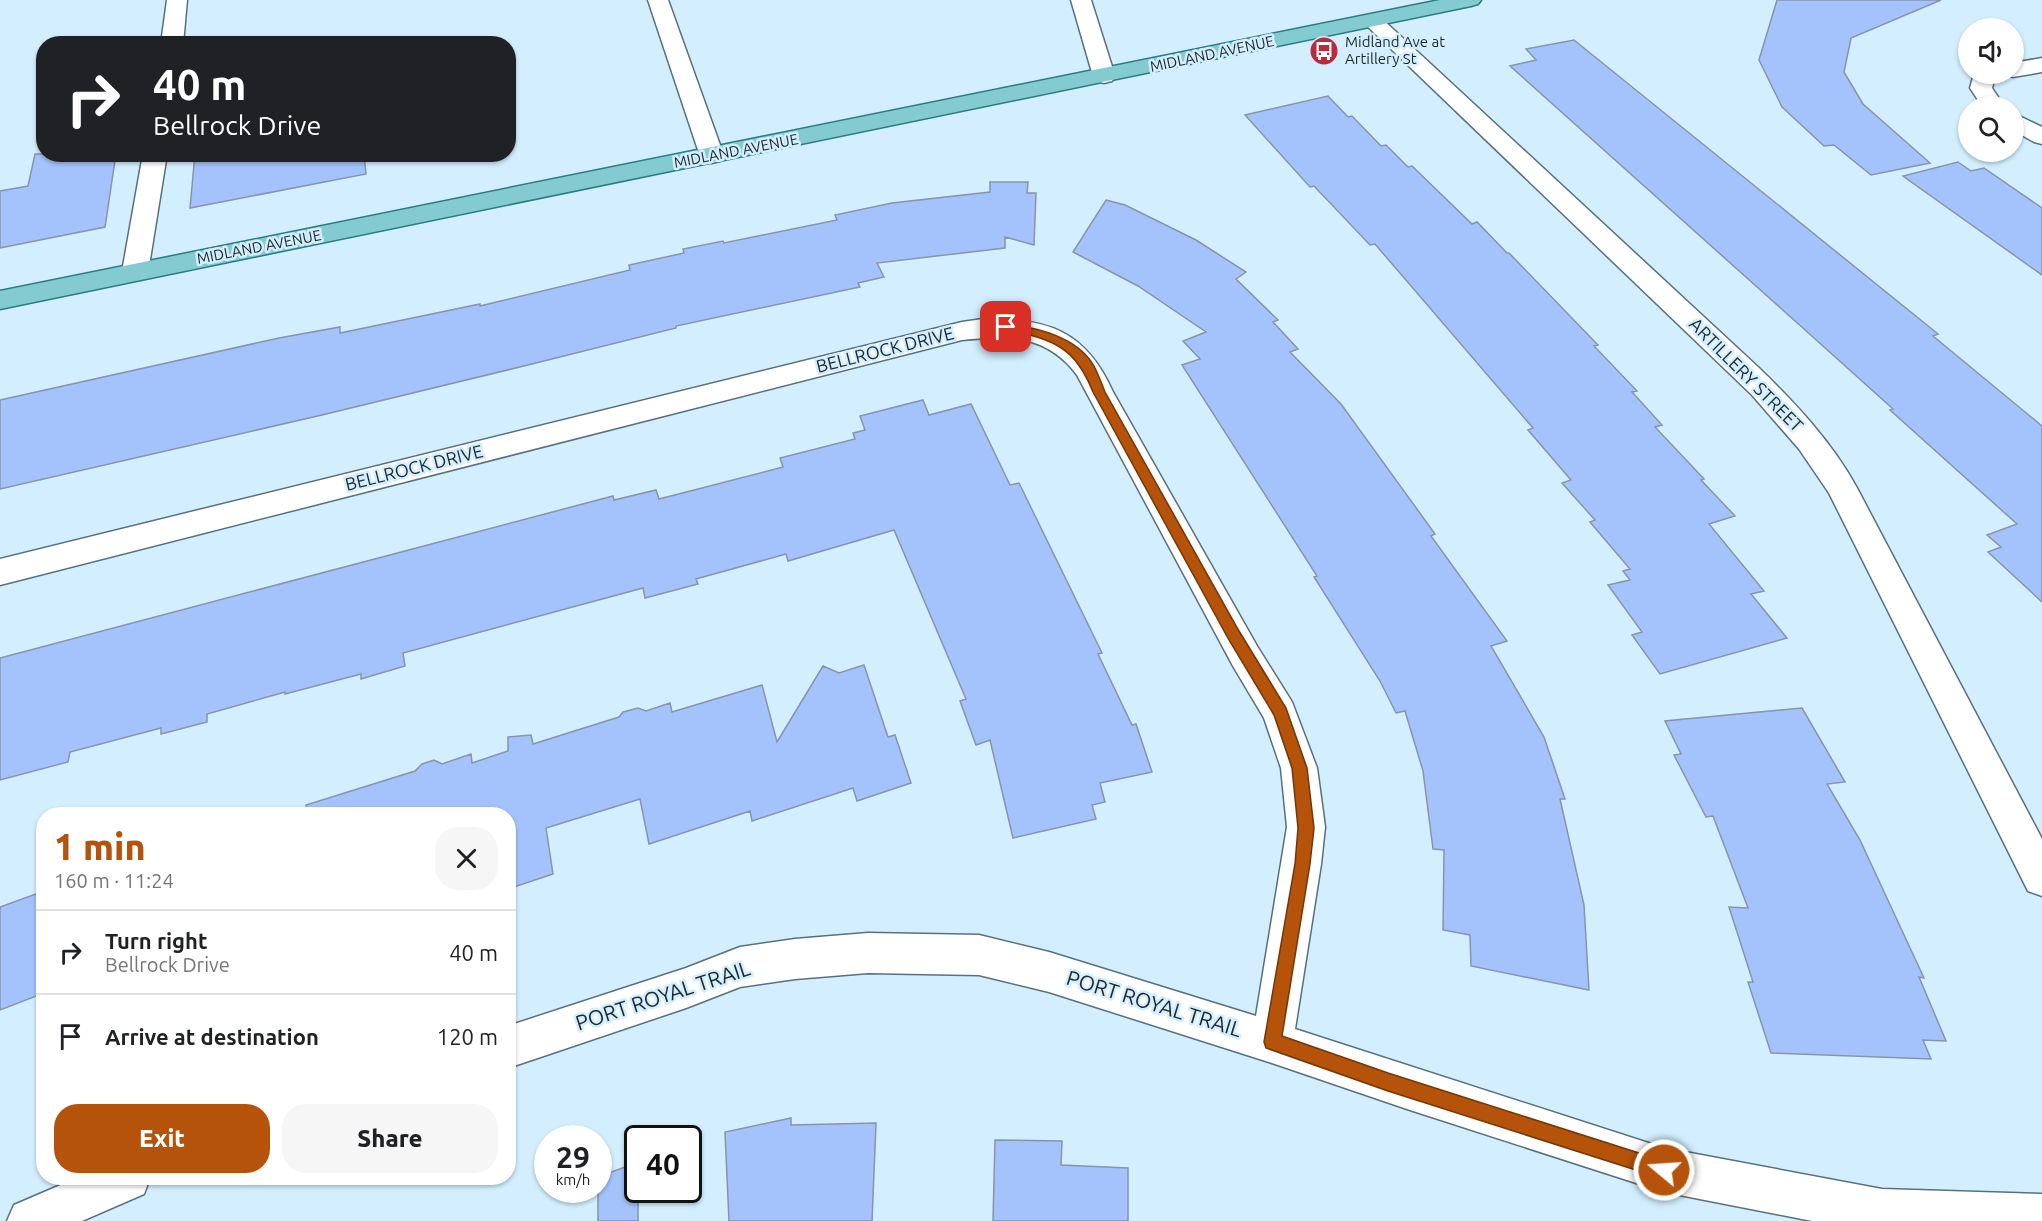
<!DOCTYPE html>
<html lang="en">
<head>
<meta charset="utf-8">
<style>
  body { margin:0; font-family:Ubuntu,sans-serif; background:#f6f6f6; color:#202124; height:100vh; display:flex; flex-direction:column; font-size:22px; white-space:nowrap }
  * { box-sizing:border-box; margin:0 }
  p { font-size:20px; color:#757577 }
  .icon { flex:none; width:33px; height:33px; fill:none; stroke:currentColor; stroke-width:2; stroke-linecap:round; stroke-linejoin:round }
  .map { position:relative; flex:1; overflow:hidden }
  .sheet { position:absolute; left:36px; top:807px; width:480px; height:378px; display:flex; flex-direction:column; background:#fff; border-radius:24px; box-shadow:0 2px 4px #0004 }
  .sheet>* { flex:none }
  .hud { position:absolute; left:36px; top:36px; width:480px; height:126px; border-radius:24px; box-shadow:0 2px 4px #0004; background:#202124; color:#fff; overflow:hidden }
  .fabs { position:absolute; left:1958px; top:18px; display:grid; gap:12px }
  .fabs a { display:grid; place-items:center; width:66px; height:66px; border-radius:50%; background:#fff; box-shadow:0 2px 4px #0004; font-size:30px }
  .speed { position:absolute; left:534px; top:1125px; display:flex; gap:12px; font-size:30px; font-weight:700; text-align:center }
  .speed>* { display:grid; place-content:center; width:78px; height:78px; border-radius:50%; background:#fff; box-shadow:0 2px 4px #0004; line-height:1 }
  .speed small { font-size:15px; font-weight:400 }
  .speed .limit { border:3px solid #111; border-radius:9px; background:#fff; color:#111 }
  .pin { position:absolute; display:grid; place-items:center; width:51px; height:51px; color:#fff; margin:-26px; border-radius:12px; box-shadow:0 3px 9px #0006 }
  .me { position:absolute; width:66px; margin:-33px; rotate:288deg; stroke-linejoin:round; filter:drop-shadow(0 0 4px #0008) }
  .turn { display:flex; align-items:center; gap:21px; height:126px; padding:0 18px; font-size:27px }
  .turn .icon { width:78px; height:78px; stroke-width:2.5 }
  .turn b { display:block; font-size:42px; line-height:51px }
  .round { display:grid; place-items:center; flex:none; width:63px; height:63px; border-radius:24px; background:#f6f6f6 }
  .headline { display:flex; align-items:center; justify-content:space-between; height:102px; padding:0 18px }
  h1 { font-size:36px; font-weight:800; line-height:45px; color:#b45309 }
  .primary-button { display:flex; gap:12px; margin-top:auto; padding:12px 18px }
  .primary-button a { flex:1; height:69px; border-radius:24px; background:#b45309; color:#fff; font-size:24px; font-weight:800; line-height:69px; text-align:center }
  .primary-button a+a { background:#f6f6f6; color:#202124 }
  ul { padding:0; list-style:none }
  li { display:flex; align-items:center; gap:18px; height:84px; padding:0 18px; border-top:2px solid #e0e0e0 }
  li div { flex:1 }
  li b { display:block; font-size:22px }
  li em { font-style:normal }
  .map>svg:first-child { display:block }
</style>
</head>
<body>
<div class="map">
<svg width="2042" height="1221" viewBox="0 0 2042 1221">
  <rect width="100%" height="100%" fill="#d3efff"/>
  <path fill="#a4c3fc" stroke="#8794aa" stroke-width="1.5" d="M 1777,0 L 1941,0 L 1851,38 L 1844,72 L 1863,104 L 1930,163 L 1871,175 L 1834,145 L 1824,146 L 1782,107 L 1759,60 Z
    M 1574,40 L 1938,334 L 1933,336 L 2042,426 L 2042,602 L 1988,552 L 2001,547 L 1987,535 L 2017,524 L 1890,410 L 1893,409 L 1804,329 L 1510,66 L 1536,60 L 1526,49 Z
    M 1328,96 L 1348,117 L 1352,116 L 1381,146 L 1386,145 L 1408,167 L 1412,166 L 1472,224 L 1477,222 L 1507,253 L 1509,253 L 1598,345 L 1594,346 L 1637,391 L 1632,392 L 1662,425 L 1655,427 L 1704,479 L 1701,480 L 1735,516 L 1709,524 L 1764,591 L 1751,594 L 1787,638 L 1660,674 L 1632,635 L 1642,632 L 1608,585 L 1630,580 L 1623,571 L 1630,569 L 1590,522 L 1595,520 L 1562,483 L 1571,480 L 1528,430 L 1533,428 L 1375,244 L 1370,245 L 1314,186 L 1310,187 L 1245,115 Z
    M 35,154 L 116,154 L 105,227 L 0,248 L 0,191 L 28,186 Z
    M 195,154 L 364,154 L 366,174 L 190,208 Z
    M 1958,162 L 1971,171 L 1984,168 L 2042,208 L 2042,275 L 1903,176 Z
    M 990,182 L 1028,182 L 1027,193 L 1036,193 L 1034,245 L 1005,237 L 1005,248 L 877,263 L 884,277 L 858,283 L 860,287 L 676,326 L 676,328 L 528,365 L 322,415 L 0,489 L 0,400 L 279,338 L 340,327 L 340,333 L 480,304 L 480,306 L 630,270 L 629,265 L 684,253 L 683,249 L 723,241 L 724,243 L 837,220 L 835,215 L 892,203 L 990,192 Z
    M 1106,200 L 1125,205 L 1196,240 L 1246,272 L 1236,279 L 1278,320 L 1273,322 L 1298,349 L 1290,352 L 1341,404 L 1435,534 L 1431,536 L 1507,641 L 1491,646 L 1544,737 L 1565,799 L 1560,799 L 1584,905 L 1589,990 L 1471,966 L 1470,935 L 1443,930 L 1444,850 L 1433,849 L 1423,771 L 1405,711 L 1396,713 L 1380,681 L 1314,577 L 1317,576 L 1182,365 L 1200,359 L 1183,341 L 1206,332 L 1138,286 L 1073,252 Z
    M 923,400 L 929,415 L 971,404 L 1010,485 L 1019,483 L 1102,653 L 1098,654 L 1132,725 L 1136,724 L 1152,772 L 1100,783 L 1105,802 L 1092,805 L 1096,819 L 1013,838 L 990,740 L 976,745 L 960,701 L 966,699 L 894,530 L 788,561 L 786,554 L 696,579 L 698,584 L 645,598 L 643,588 L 403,653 L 405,666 L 361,679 L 361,674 L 285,694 L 285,692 L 207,714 L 207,722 L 161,734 L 161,728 L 70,752 L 68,762 L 0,780 L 0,658 L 613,496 L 614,500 L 656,490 L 659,499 L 783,467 L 780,458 L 855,439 L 853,433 L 865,430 L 860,416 Z
    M 864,665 L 888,737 L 895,735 L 911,783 L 857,801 L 853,788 L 752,821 L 750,811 L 649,844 L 640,799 L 546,828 L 553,874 L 508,889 L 508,814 L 307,814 L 306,805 L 415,771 L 422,764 L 434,760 L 442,764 L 471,754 L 472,763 L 508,751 L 508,737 L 531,735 L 533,744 L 619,717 L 623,712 L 638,708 L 646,711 L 670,703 L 672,712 L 762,685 L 777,742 L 823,666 L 839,673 Z
    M 1802,708 L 1845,782 L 1827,784 L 1860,840 L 1924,978 L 1919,977 L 1946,1041 L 1923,1040 L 1931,1059 L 1771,1053 L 1748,982 L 1753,982 L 1729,907 L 1748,908 L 1713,816 L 1706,817 L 1674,755 L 1681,754 L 1665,721 Z
    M 44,891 L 44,993 L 0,1010 L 0,907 Z
    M 791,1118 L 791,1125 L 876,1123 L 872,1221 L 729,1221 L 725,1132 Z
    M 995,1140 L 1062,1141 L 1061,1165 L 1128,1168 L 1128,1221 L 993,1221 Z
    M 638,1162 L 638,1221 L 598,1221 L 598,1177 Z"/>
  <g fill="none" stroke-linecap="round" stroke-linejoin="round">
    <g stroke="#58707e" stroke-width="3">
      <path id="minor" d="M 167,0 L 187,0 L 183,44 L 161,44 Z
        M 648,0 L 668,0 L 724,156 L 720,161 L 712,163 L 704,161 L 700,156 Z
        M 1071,0 L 1091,0 L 1115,76 L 1112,81 L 1104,83 L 1096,81 L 1093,76 Z
        M 1373,15 L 1380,17 L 1758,367 C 1795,403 1832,442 1857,488 L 2042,839 L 2042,896 L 2028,891 L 1829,493 L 1799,449 L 1752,395 L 1366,25 L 1362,21 L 1366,17 Z
        M 2042,58 L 2042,72 L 2013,77 L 2004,74 L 2013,74 L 2013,63 Z
        M 1974,74 L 1996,74 L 1992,88 L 2004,106 L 1982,106 L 1970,88 Z
        M 2013,113 L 2042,127 L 2042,144 L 2034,142 L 2013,130 Z
        M 143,154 L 167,154 L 148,272 L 144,278 L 135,280 L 126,278 L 122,272 Z
        M 983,319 C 1048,318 1086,331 1113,392 L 1257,646 L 1292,702 L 1317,768 L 1325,827 L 1321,864 L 1295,1029 L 1664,1148 L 1882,1189 L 2042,1194 L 2042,1221 L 1812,1221 L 1664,1192 L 1410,1110 L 1272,1063 L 1049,992 L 979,975 L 868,973 L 795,979 L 740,987 L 686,1008 L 508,1068 L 508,1026 L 686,968 L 740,947 L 795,939 L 868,933 L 979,935 L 1049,952 L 1256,1016 L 1287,827 L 1281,768 L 1264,718 L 1233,666 L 1077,375 C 1047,335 1009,335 962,340 L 0,585 L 0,559 L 962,322 Z
        M 77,1178 L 150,1178 L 144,1194 L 82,1221 L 7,1221 L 14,1205 Z"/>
    </g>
    <g stroke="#2a7b83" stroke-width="3">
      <path id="major" d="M 1440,0 L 1481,0 L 1478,4 L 1471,6 L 0,309 L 0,291 Z"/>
    </g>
    <use href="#minor" fill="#fff" fill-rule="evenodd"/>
    <use href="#major" fill="#83cbd0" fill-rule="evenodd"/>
  </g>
  <path fill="#b45309" stroke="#753606" stroke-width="1.5" d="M 1006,323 C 1036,328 1077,336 1094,366 C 1098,374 1102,384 1105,392 L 1239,631 L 1286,708 L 1307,768 L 1314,828 L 1310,864 L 1282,1036 L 1388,1073 L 1664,1161 L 1671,1164 L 1674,1170 L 1671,1177 L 1664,1179 L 1388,1091 L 1266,1048 L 1264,1042 L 1295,864 L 1298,828 L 1292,768 L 1274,715 L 1229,640 L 1093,392 C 1080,360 1066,344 1030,335 C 1021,332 1011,332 1002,330 L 1002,324 Z"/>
  <defs>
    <g id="bus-disc" transform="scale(1.5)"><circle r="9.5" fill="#bb2a3a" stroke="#d3efff"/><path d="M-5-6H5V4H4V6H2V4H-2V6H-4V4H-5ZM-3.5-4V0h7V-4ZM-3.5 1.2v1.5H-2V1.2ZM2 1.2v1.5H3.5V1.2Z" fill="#fff"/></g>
  </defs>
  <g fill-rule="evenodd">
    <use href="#bus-disc" x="1324" y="51"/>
  </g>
  <g text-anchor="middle" stroke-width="5" stroke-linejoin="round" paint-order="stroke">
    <g font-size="15" fill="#1d272d" stroke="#d3efff" text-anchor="start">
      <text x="1345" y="47">Midland Ave at<tspan x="1345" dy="17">Artillery St</tspan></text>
    </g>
    <g font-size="15" fill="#1d272d" stroke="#d3efff">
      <text transform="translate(1212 54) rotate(-12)" y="5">MIDLAND AVENUE</text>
      <text transform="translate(736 151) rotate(-11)" y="5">MIDLAND AVENUE</text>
      <text transform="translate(259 247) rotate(-11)" y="5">MIDLAND AVENUE</text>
    </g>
    <g font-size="18" fill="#1d272d" stroke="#d3efff">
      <text transform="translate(885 350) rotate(-14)" y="6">BELLROCK DRIVE</text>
      <text transform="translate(1746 375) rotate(45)" y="6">ARTILLERY STREET</text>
      <text transform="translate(414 468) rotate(-14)" y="6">BELLROCK DRIVE</text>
    </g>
    <g font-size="21" fill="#1d272d" stroke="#d3efff">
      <text transform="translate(663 996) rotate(-18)" y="7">PORT ROYAL TRAIL</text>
      <text transform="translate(1154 1004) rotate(17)" y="7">PORT ROYAL TRAIL</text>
    </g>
  </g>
</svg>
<div class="fabs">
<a><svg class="icon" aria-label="sound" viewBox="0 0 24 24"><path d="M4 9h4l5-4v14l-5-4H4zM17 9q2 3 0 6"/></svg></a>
<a><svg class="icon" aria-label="search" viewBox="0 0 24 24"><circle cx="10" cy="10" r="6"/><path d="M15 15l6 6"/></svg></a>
</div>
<div class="speed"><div>29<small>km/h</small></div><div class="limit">40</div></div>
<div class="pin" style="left:1006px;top:327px;background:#d93025"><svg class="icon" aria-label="arrive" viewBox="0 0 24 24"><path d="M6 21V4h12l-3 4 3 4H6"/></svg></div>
<svg class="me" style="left:1664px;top:1170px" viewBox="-20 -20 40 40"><circle r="17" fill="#b45309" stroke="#fff" stroke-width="3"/><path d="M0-11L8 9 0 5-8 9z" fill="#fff"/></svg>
<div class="hud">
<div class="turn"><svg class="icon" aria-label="right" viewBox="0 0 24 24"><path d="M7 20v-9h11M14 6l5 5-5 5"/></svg><div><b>40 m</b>Bellrock Drive</div></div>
</div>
<section class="sheet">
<div class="headline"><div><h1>1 min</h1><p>160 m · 11:24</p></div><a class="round"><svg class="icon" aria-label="close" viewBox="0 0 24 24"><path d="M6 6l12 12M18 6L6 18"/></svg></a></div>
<ul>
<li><svg class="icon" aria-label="right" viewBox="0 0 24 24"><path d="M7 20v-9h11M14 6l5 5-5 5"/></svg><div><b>Turn right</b><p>Bellrock Drive</p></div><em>40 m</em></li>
<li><svg class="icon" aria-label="arrive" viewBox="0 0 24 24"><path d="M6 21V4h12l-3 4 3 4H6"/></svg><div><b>Arrive at destination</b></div><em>120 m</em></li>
</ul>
<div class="primary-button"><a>Exit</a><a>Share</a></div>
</section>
</div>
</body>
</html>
